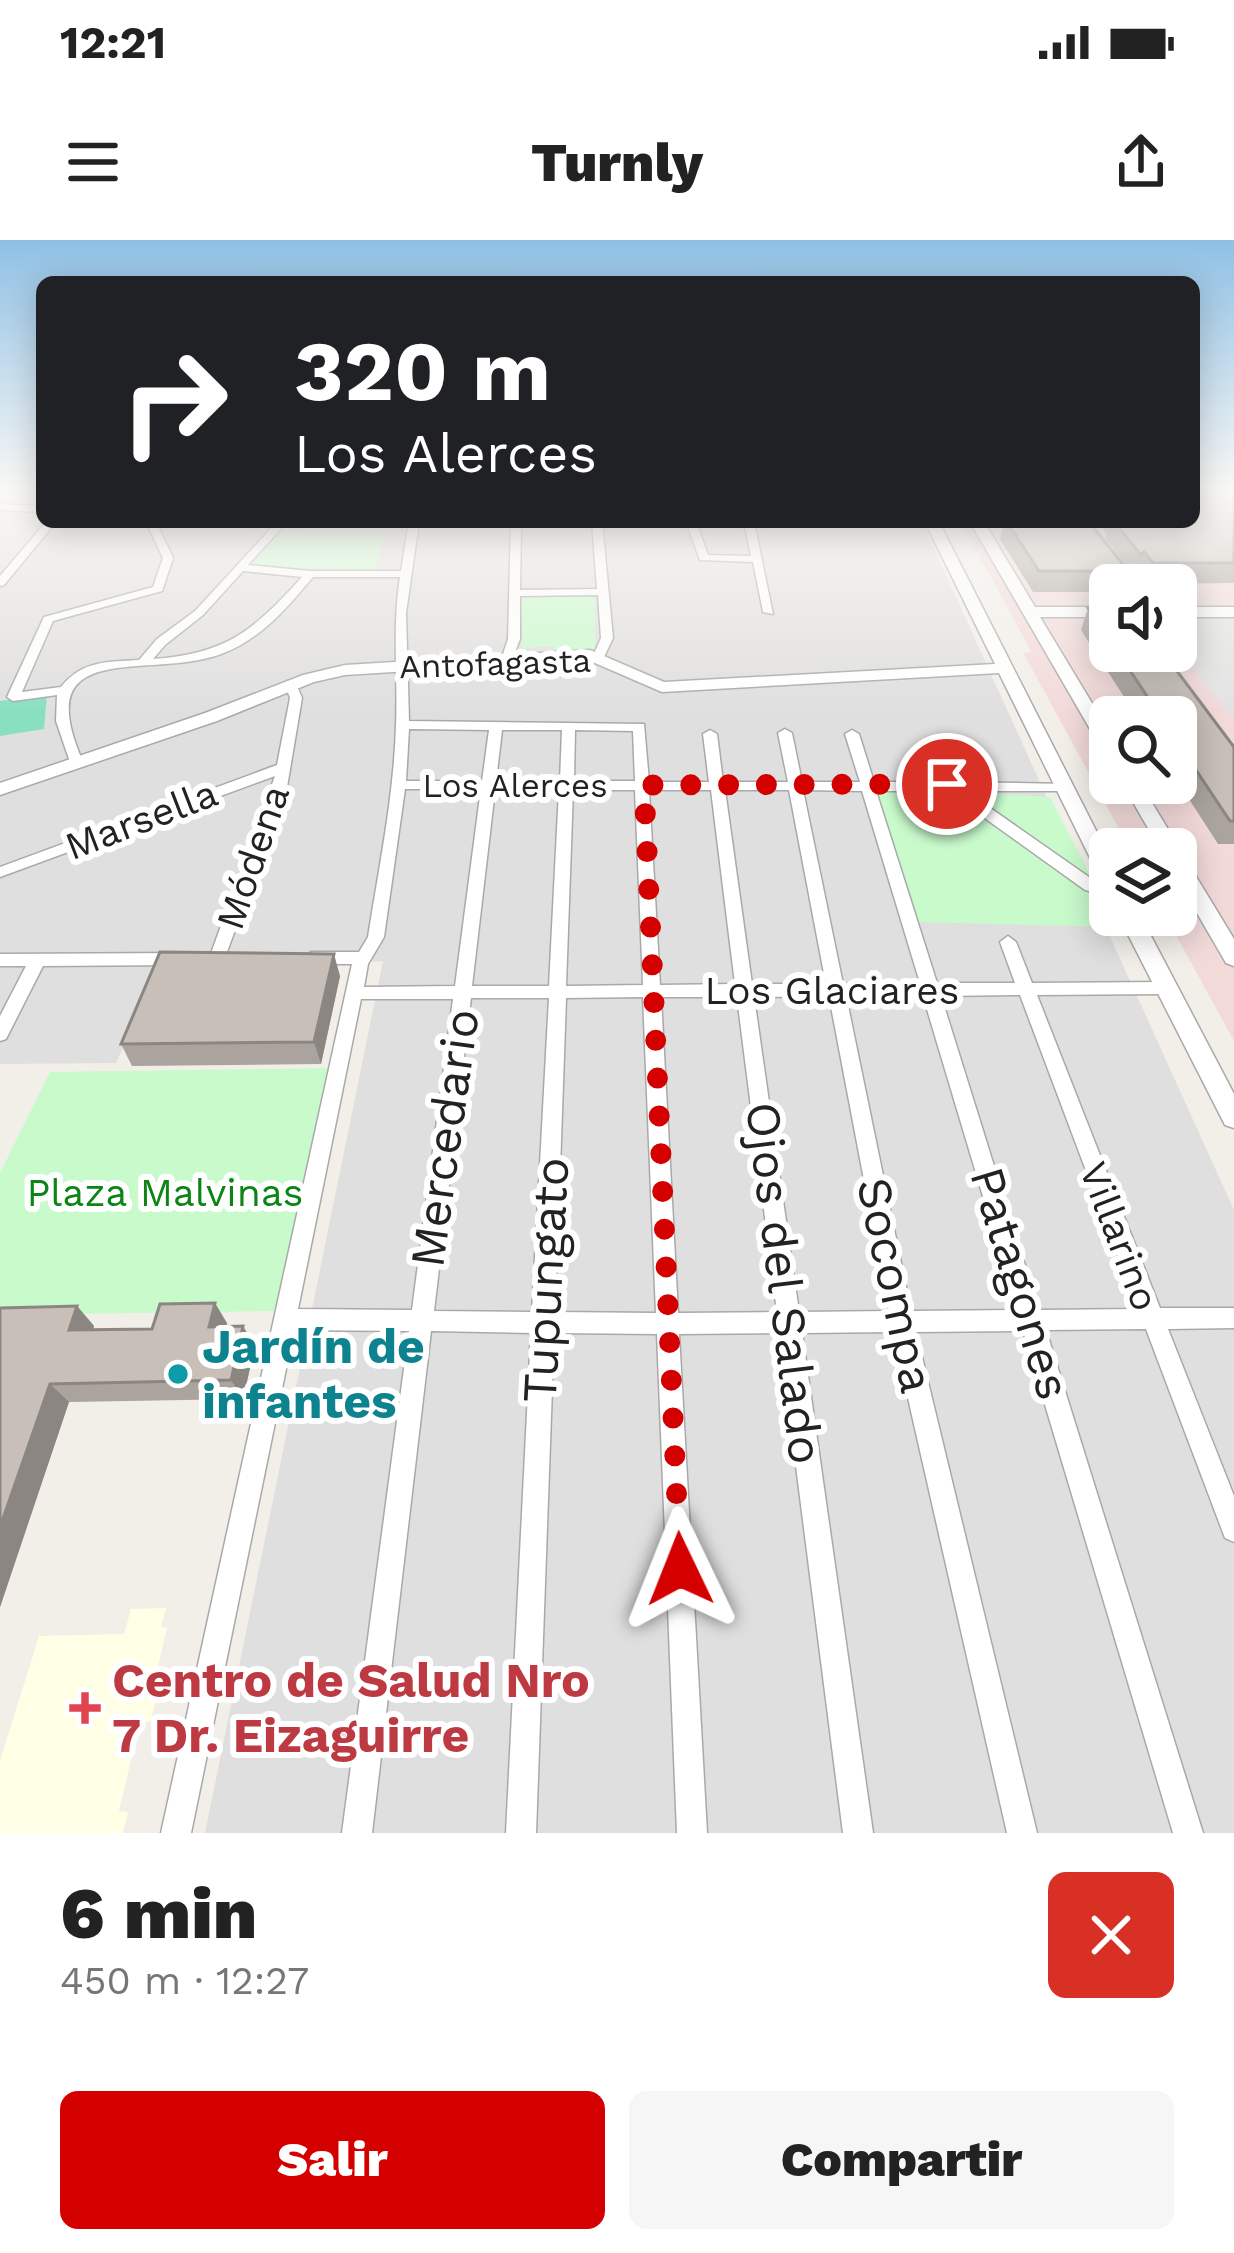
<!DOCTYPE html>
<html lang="es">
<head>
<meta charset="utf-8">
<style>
  body { margin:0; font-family:"Work Sans",sans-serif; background:#f6f6f6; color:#222; height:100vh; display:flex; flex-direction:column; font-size:45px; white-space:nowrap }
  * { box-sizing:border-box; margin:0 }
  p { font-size:39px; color:#767676 }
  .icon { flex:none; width:66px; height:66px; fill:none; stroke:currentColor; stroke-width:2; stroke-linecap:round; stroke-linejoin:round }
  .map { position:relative; height:1593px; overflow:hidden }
  .side { display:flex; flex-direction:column; background:#fff; flex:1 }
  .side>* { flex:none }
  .top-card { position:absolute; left:36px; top:36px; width:1164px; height:252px; border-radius:18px; box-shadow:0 6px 30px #0003; background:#202124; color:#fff; overflow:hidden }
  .controls { position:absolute; left:1089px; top:324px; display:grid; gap:24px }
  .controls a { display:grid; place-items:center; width:108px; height:108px; border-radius:18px; background:#fff; box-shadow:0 6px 30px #0003; font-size:60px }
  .pin { position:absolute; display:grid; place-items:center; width:102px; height:102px; color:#fff; margin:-51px; border:6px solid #fff; border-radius:50%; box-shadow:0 3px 12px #0007 }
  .me { position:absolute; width:132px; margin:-66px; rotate:358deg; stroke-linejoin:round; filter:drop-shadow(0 0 9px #0008) }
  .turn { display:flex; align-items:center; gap:42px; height:252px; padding:0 60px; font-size:54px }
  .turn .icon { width:156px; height:156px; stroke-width:2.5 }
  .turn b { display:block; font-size:84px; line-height:102px }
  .round { display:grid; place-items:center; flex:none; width:126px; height:126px; border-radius:18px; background:#f6f6f6 }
  .head { display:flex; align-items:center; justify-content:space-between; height:204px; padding:0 60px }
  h1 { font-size:72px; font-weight:800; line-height:90px }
  .cta { display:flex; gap:24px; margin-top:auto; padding:24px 60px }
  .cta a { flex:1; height:138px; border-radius:18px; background:#d40000; color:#fff; font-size:48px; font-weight:800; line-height:138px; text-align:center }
  .cta a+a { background:#f6f6f6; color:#222 }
  .status { display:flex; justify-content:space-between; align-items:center; height:84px; padding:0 60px; background:#fff; direction:ltr }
  .status svg { height:33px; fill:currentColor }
  header { display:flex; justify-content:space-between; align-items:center; height:156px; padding:0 60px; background:#fff; font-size:54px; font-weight:800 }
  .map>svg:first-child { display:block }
</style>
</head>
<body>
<div class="status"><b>12:21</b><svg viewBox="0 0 49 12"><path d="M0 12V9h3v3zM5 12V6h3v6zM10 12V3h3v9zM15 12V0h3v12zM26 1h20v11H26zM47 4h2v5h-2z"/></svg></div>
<header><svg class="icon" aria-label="menu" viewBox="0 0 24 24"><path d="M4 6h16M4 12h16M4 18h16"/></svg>Turnly<svg class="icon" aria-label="share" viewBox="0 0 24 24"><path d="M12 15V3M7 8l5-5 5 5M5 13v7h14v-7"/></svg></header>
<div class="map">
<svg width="1234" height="1593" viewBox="0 0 1234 1593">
  <rect width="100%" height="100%" fill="#f2efe9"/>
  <path fill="#e0dfdf" d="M 0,250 L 42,250 L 42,282 L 922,282 L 1234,970 L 1234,1593 L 205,1593 L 383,721 L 159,730 L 116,823 L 0,824 Z"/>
  <path fill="#f2dad9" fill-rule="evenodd" d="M 1234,250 L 1234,801 L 1165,675 L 1176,675 L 1176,609 L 1130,609 L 1024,414 L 1031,411 L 961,282 L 1194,282 ZM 1110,345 L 1176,345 L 1176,411 L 1110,411 ZM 1110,477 L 1176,477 L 1176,543 L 1110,543 Z"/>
  <path fill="#ffffe5" d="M 166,1368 L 161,1387 L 167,1388 L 157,1430 L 163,1431 L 151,1481 L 140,1482 L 119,1571 L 128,1572 L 123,1593 L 0,1593 L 0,1521 L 39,1396 L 124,1394 L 131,1369 Z"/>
  <path fill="#c8facc" d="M 278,295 L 383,297 L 375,331 L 250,325 Z
    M 595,355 L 595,412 L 554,415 L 554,406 L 522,408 L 522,356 Z
    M 875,547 L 1050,557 L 1117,687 L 915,682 Z
    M 330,828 L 277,1071 L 0,1075 L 0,933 L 50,832 Z"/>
  <path fill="#88e0be" d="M 47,454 L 44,489 L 0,496 L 0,461 Z"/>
  <path fill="#e2e2e2" d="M 1176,379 L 1234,379 L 1234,479 L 1176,408 Z"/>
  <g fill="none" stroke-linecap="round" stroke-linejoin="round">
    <g stroke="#a9a9a9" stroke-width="3">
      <path id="minor" d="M 4,250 L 15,250 L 0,261 L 0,253 Z
        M 0,264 L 42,266 L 42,272 L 0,270 Z
        M 46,282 L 56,282 L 4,345 L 0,346 L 0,336 Z
        M 146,282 L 156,282 L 173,318 L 162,351 L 53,381 L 22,452 L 61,447 C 82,420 108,422 139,420 L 157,399 L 195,371 L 277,282 L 287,282 L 248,325 L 310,331 L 401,331 L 409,282 L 419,282 L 406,373 L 409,481 L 644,484 L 649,542 L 709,542 L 703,494 L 710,490 L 717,494 L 723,542 L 788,542 L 778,493 L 785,489 L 792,493 L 802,542 L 860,542 L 845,494 L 852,490 L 859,494 L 874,542 L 941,542 L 947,540 L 954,542 L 1068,544 L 1068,550 L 1063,551 L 966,551 L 1096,642 L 1110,646 L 1110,656 L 1085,650 L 947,551 L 876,551 L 937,743 L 1015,743 L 1000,702 L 1008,696 L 1016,702 L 1032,743 L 1165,742 L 1174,748 L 1165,754 L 1037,755 L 1160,1068 L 1234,1068 L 1234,1088 L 1168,1089 L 1234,1256 L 1234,1302 L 1225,1298 L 1146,1089 L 1046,1090 L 1203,1593 L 1173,1593 L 1023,1091 L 916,1092 L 1037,1593 L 1007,1593 L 893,1092 L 802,1093 L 873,1593 L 843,1593 L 779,1093 L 679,1094 L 707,1593 L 677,1593 L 657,1094 L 554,1093 L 536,1593 L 506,1593 L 531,1093 L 431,1091 L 372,1593 L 342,1593 L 409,1091 L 294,1090 L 191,1593 L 161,1593 L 352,724 L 311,724 L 303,718 L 311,712 L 359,712 L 368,697 C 379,627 394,556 396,485 C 398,435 392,387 400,337 L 313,337 C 287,368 260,400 221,414 C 149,441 27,395 83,522 L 76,526 L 71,525 L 56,481 L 57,455 L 13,461 L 7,457 L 44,377 L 153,347 L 163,318 ZM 243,331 L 302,337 C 254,390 227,414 153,419 L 165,405 L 203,375 ZM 409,489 L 489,490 L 482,541 L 406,541 ZM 502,490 L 562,490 L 560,541 L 496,541 ZM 575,490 L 633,491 L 635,541 L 574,541 ZM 405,549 L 481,549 L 455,746 L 364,747 L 368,724 L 384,697 ZM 495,550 L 559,550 L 549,746 L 472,746 ZM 573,550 L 635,550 L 643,745 L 566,746 ZM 649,550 L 711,550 L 735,744 L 660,745 ZM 725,550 L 789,550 L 826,744 L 752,744 ZM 803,550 L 862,551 L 920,743 L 843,744 ZM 1020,755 L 1138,1069 L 1039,1070 L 941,756 ZM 829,756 L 889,1071 L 799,1072 L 754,757 ZM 846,756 L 923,756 L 1017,1070 L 911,1071 ZM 643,757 L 656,1073 L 555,1072 L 566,758 ZM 661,757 L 737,757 L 777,1072 L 678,1073 ZM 471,758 L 549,758 L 532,1072 L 434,1071 ZM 361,759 L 453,759 L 412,1070 L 298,1069 Z
        M 511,282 L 521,282 L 520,350 L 597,349 L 592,282 L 602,282 L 613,398 L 603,419 L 593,416 L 601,398 L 598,355 L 520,356 L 520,399 L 511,423 L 501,420 L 508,399 Z
        M 686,282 L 696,282 L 708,315 L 751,316 L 744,282 L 754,282 L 773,374 L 763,372 L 753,322 L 700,320 Z
        M 287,441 L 295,441 L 302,458 L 287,547 L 223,723 L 211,723 L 209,719 L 275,536 L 0,637 L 0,627 L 277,525 L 290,458 L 285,444 Z
        M 181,713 L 189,719 L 181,725 L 43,726 L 6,799 L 0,801 L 0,776 L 26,726 L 0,726 L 0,714 Z"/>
    </g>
    <g stroke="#a9a9a9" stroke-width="3">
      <path id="tertiary" d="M 925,282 L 939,282 L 1110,618 L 1110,645 L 1100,638 L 999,433 L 662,452 L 588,420 L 345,435 L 314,442 L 217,481 L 0,555 L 0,543 L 205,473 L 303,435 L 345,425 L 590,410 L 664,442 L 995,424 Z
        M 970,282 L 984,282 L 1035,367 L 1110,367 L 1110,377 L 1040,377 L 1110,493 L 1110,513 L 1101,508 Z
        M 1073,282 L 1087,282 L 1135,345 L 1121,345 Z
        M 1176,367 L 1234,367 L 1234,377 L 1176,377 Z
        M 1122,543 L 1140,543 L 1180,609 L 1176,614 L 1183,615 L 1234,699 L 1234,726 L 1226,723 L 1176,637 L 1176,609 L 1160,609 Z
        M 1118,675 L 1140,675 L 1234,854 L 1234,888 L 1225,885 Z"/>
    </g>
    <use href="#minor" fill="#fff" fill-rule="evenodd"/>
    <use href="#tertiary" fill="#fff" fill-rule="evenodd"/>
  </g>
  <path fill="#aba49e" d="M 1234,250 L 1234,343 L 1146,344 L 1136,332 L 1133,335 L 1105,298 L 1106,293 L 1097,282 L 1194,282 Z
    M 1004,282 L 1089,282 L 1126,328 L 1120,345 L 1110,345 L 1110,352 L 1033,352 L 1000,299 Z
    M 1088,368 L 1110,368 L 1110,411 L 1162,411 L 1234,507 L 1234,604 L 1218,604 L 1176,539 L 1176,477 L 1137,477 L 1081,390 Z
    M 340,736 L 321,824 L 132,826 L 121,804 Z
    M 77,1066 L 94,1086 L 93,1090 L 152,1089 L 227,1083 L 227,1087 L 255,1106 L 243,1159 L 69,1162 L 0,1367 L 0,1068 Z"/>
  <path fill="#8b8681" d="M 334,714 L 340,736 L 321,824 L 314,802 Z
    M 215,1063 L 227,1083 L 221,1107 L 209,1087 Z
    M 77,1066 L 94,1086 L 86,1110 L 69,1090 Z
    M 243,1086 L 255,1106 L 243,1159 L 231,1140 Z
    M 50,1144 L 69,1162 L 0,1367 L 0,1287 Z"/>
  <path fill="#c7bfb8" stroke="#8b8681" stroke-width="3" d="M 1194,250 L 1234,250 L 1234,323 L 1153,323 L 1144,312 L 1141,315 L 1114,282 L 1194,282 Z
    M 1007,282 L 1089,282 L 1126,328 L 1122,331 L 1039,331 Z
    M 1088,368 L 1110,368 L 1110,401 Z
    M 1117,411 L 1162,411 L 1234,507 L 1234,581 L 1230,581 L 1176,500 L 1176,477 L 1161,477 Z
    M 160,712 L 334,714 L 314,802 L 121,804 Z
    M 215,1063 L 209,1087 L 243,1086 L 231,1140 L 50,1144 L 0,1287 L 0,1068 L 77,1066 L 69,1090 L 152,1089 L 160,1064 Z"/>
  <linearGradient id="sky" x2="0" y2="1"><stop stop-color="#8fc0e4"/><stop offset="0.53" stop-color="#f9f8f5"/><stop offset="1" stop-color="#f9f8f5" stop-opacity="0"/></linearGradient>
  <rect width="1234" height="473" fill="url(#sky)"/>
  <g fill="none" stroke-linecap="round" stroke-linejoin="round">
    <path stroke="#d40000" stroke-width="21" stroke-dasharray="0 37.8" d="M 680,1329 L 644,545 L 947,544"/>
  </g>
  <circle fill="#0f9aa8" stroke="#fff" stroke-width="4.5" cx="178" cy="1134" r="12"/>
  <path fill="#e0444e" stroke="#fff" stroke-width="4.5" d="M79 1450h12v12h12v12h-12v12h-12v-12h-12v-12h12z"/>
  <g text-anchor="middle" stroke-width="12" stroke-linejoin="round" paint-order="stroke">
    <g font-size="33" fill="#222" stroke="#fff">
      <text transform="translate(495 423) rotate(-2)" y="12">Antofagasta</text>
      <text x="515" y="557">Los Alerces</text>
    </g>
    <g font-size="39" fill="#222" stroke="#fff">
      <text transform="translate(141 579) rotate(-21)" y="14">Marsella</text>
      <text transform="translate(252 617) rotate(-71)" y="14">Módena</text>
      <text x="832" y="764">Los Glaciares</text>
      <text transform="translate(1120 996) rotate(69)" y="14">Villarino</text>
    </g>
    <g font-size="39" fill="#0c8416" stroke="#fff">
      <text x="165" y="966">Plaza Malvinas</text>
    </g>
    <g font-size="48" fill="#222" stroke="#fff">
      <text transform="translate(444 898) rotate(-82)" y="17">Mercedario</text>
      <text transform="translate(545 1040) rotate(-87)" y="17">Tupungato</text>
      <text transform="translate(785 1043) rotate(83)" y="17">Ojos del Salado</text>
      <text transform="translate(1021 1043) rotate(73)" y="17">Patagones</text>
      <text transform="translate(896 1045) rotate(78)" y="17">Socompa</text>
    </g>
    <g font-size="48" font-weight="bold" fill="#0d838f" stroke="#fff" text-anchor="start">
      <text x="202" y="1123">Jardín de<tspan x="202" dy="55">infantes</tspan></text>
    </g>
    <g font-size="48" font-weight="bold" fill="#be3a42" stroke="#fff" text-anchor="start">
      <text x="112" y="1457">Centro de Salud Nro<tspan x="112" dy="55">7 Dr. Eizaguirre</tspan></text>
    </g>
  </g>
</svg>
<div class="controls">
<a><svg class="icon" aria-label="sound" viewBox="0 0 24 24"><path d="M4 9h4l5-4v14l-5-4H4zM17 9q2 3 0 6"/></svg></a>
<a><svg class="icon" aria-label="search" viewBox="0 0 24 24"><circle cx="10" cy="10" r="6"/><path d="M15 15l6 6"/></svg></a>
<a><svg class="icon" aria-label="layers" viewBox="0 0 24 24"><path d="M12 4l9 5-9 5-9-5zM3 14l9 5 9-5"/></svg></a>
</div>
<div class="pin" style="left:947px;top:544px;background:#d93025"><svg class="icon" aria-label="arrive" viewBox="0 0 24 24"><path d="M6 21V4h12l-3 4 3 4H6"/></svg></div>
<svg class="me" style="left:680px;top:1329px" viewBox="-20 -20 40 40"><path d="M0-17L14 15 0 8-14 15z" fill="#d40000" stroke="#fff" stroke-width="4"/></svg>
<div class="top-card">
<div class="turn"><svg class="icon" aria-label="right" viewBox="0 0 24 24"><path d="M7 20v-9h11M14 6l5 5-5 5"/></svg><div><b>320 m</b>Los Alerces</div></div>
</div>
</div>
<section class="side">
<div class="head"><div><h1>6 min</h1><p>450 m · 12:27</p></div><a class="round" style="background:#d93025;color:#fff"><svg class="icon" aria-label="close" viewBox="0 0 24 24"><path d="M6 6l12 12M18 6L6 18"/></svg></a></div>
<div class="cta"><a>Salir</a><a>Compartir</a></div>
</section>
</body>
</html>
